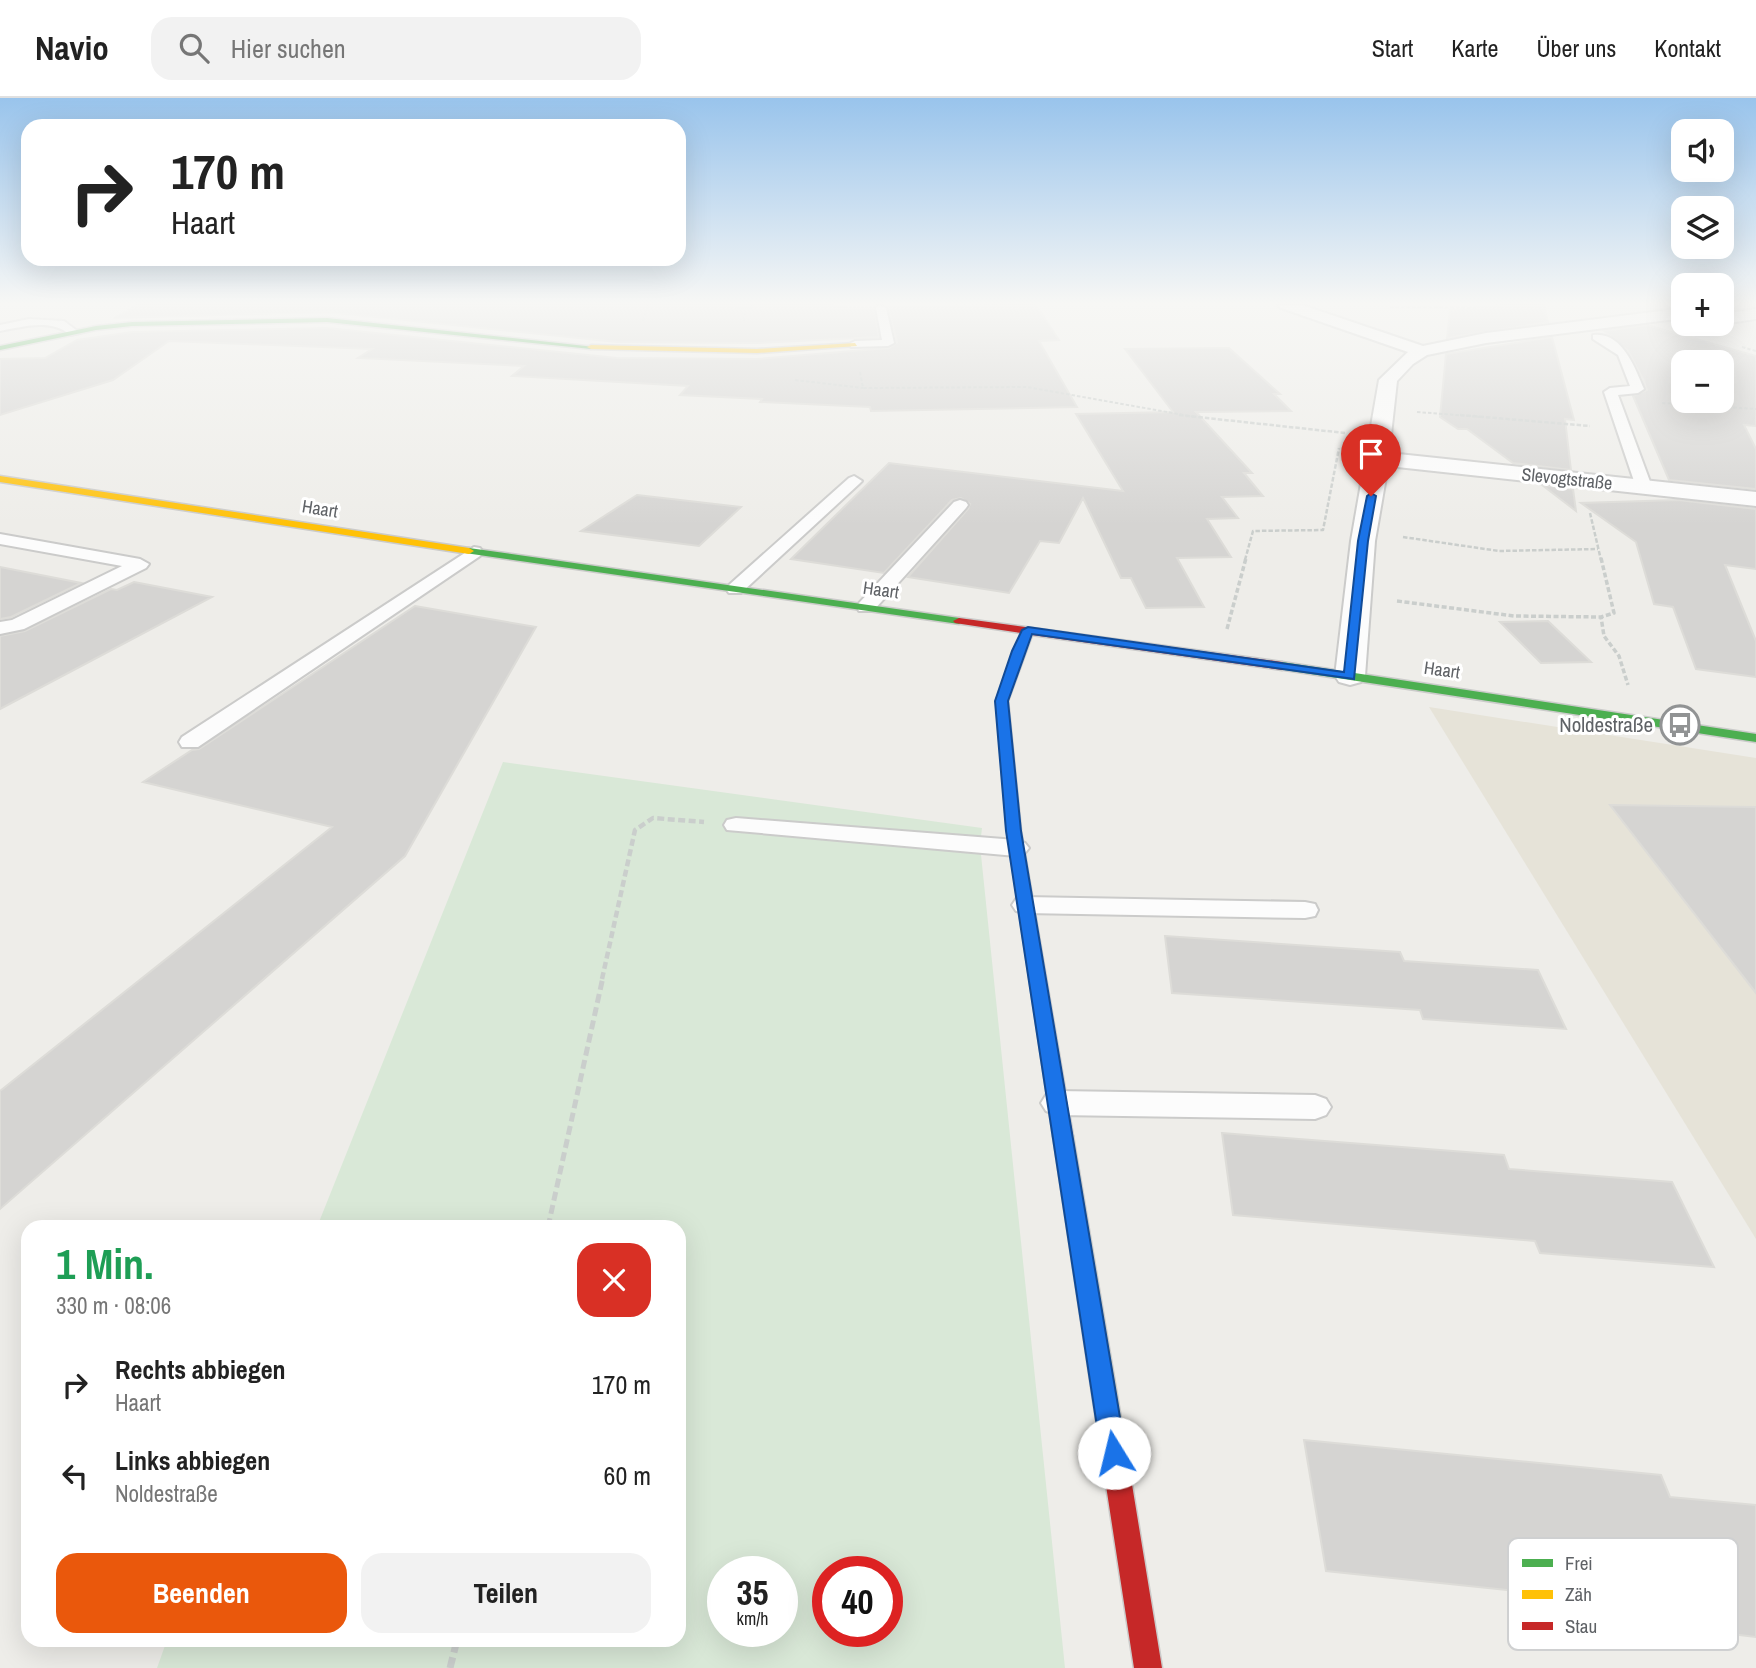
<!DOCTYPE html>
<html lang="de">
<head>
<meta charset="utf-8">
<style>
  body { margin:0; font-family:"Archivo Narrow",sans-serif; background:#f2f2f2; color:#222; height:100vh; display:flex; flex-direction:column; font-size:26px; white-space:nowrap }
  * { box-sizing:border-box; margin:0 }
  p { font-size:23px; color:#767676 }
  .icon { flex:none; width:38px; height:38px; fill:none; stroke:currentColor; stroke-width:2; stroke-linecap:round; stroke-linejoin:round }
  .map { position:relative; flex:1; overflow:hidden }
  .details { position:absolute; left:21px; top:1122px; width:665px; height:427px; display:flex; flex-direction:column; background:#fff; border-radius:21px; box-shadow:0 7px 28px #0002 }
  .details>* { flex:none }
  .hud { position:absolute; left:21px; top:21px; width:665px; height:147px; border-radius:21px; box-shadow:0 7px 28px #0002; background:#fff; color:#222; overflow:hidden }
  .tools { position:absolute; left:1671px; top:21px; display:grid; gap:14px }
  .tools a { display:grid; place-items:center; width:63px; height:63px; border-radius:14px; background:#fff; box-shadow:0 7px 28px #0002; font-size:35px }
  .speed { position:absolute; left:707px; top:1458px; display:flex; gap:14px; font-size:35px; font-weight:700; text-align:center }
  .speed>* { display:grid; place-content:center; width:91px; height:91px; border-radius:50%; background:#fff; box-shadow:0 7px 28px #0002; line-height:1 }
  .speed small { font-size:18px; font-weight:400 }
  .speed .limit { border:10px solid #d22; background:#fff; color:#111 }
  .pin { position:absolute; display:grid; place-items:center; width:60px; height:60px; color:#fff; margin:-72px -30px; border-radius:50% 50% 50% 0; rotate:-45deg; box-shadow:0 0 7px #0007 }
  .pin .icon { rotate:45deg }
  .me { position:absolute; width:77px; margin:-38px; rotate:351deg; stroke-linejoin:round; filter:drop-shadow(0 0 5px #0008) }
  .turn { display:flex; align-items:center; gap:24px; height:147px; padding:0 35px; font-size:32px }
  .turn .icon { width:91px; height:91px; stroke-width:2.5 }
  .turn b { display:block; font-size:49px; line-height:60px }
  .round { display:grid; place-items:center; flex:none; width:74px; height:74px; border-radius:21px; background:#f2f2f2 }
  .headline { display:flex; align-items:center; justify-content:space-between; height:119px; padding:0 35px }
  h1 { font-size:42px; font-weight:700; line-height:52px; color:#1e9e55 }
  .button { display:flex; gap:14px; margin-top:auto; padding:14px 35px }
  .button a { flex:1; height:80px; border-radius:21px; background:#ea580c; color:#fff; font-size:28px; font-weight:700; line-height:80px; text-align:center }
  .button a+a { background:#f2f2f2; color:#222 }
  ul { padding:0; list-style:none }
  li { display:flex; align-items:center; gap:21px; height:91px; padding:0 35px }
  li div { flex:1 }
  li b { display:block; font-size:26px }
  li em { font-style:normal }
  header { display:flex; align-items:center; gap:42px; box-sizing:border-box; height:98px; padding:0 35px; background:#fff; border-bottom:2px solid #e0e0e0 }
  header strong { font-size:33px }
  nav { display:flex; gap:38px; margin-inline-start:auto; font-size:24px }
  .search { width:490px; height:63px; background:#f2f2f2; display:flex; align-items:center; gap:18px; box-sizing:border-box; padding:0 24px; border-radius:21px; color:#767676; font-size:26px }
  .map>svg:first-child { display:block }
</style>
</head>
<body>
<header>
<strong>Navio</strong>
<div class="search"><svg class="icon" aria-label="search" viewBox="0 0 24 24"><circle cx="10" cy="10" r="6"/><path d="M15 15l6 6"/></svg>Hier suchen</div>
<nav><a>Start</a><a>Karte</a><a>Über uns</a><a>Kontakt</a></nav>
</header>
<div class="map">
<svg width="1756" height="1570" viewBox="0 0 1756 1570">
  <rect width="100%" height="100%" fill="#eeede9"/>
  <path fill="#e6e3d8" d="M 1429,609 L 1756,660 L 1756,1141 Z"/>
  <path fill="#d9e8d7" fill-rule="evenodd" d="M 503,664 L 982,730 L 980,747 L 1065,1570 L 157,1570 L 167,1542 L 679,1542 L 679,1129 L 317,1129 ZM 723,1474 L 782,1474 L 782,1533 L 723,1533 ZM 828,1474 L 887,1474 L 887,1533 L 828,1533 Z"/>
  <path fill="#d5d4d2" stroke="#dddcd8" stroke-width="2" fill-rule="evenodd" d="M 137,207 L 832,207 L 833,210 L 874,210 L 879,239 L 757,245 L 617,244 L 327,214 L 114,220 Z
    M 1009,207 L 1036,207 L 1059,242 L 1039,243 L 1077,309 L 871,313 L 870,309 L 760,304 L 762,301 L 680,297 L 688,288 L 512,278 L 524,268 L 358,260 L 372,251 L 169,243 L 113,282 L 0,317 L 0,261 L 45,260 L 77,242 L 132,234 L 327,230 L 617,260 L 757,261 L 889,250 L 897,244 L 888,209 Z
    M 1504,207 L 1544,207 L 1548,224 L 1447,240 L 1450,212 Z
    M 1647,227 L 1756,258 L 1756,328 L 1744,327 L 1756,351 L 1756,391 L 1669,382 L 1633,298 L 1647,292 L 1643,281 L 1628,253 L 1604,233 ZM 1684,264 L 1722,264 L 1722,303 L 1684,303 Z
    M 1552,239 L 1574,322 L 1565,321 L 1571,372 L 1513,365 L 1467,331 L 1458,331 L 1440,319 L 1446,256 Z
    M 1229,250 L 1280,296 L 1274,296 L 1291,313 L 1196,314 L 1252,375 L 1244,375 L 1263,398 L 1222,399 L 1238,420 L 1207,421 L 1231,459 L 1177,460 L 1204,509 L 1146,510 L 1131,480 L 1121,480 L 1083,400 L 1059,445 L 1040,443 L 1009,495 L 908,479 L 968,411 L 970,406 L 961,400 L 952,402 L 884,475 L 791,461 L 889,365 L 1123,393 L 1076,316 L 1173,314 L 1125,251 Z
    M 1542,387 L 1573,391 L 1576,413 Z
    M 637,397 L 741,409 L 699,448 L 581,433 Z
    M 1678,402 L 1756,411 L 1756,471 L 1725,467 L 1756,543 L 1756,579 L 1696,571 L 1673,509 L 1654,506 L 1636,444 L 1581,405 Z
    M 0,469 L 81,485 L 11,519 L 0,521 Z
    M 134,484 L 212,499 L 0,611 L 0,538 L 25,533 L 111,491 L 117,492 Z
    M 415,508 L 536,529 L 405,758 L 0,1111 L 0,993 L 332,729 L 143,684 L 192,652 L 199,651 Z
    M 1548,523 L 1591,564 L 1541,565 L 1500,524 Z
    M 1610,707 L 1756,709 L 1756,895 Z
    M 1165,838 L 1400,854 L 1404,863 L 1538,872 L 1566,931 L 1423,921 L 1420,912 L 1172,895 Z
    M 1222,1035 L 1504,1057 L 1509,1071 L 1672,1084 L 1714,1169 L 1540,1155 L 1535,1143 L 1233,1117 Z
    M 1304,1342 L 1661,1377 L 1670,1399 L 1756,1407 L 1756,1539 L 1723,1535 L 1715,1514 L 1326,1473 Z"/>
  <g fill="none" stroke-linecap="round" stroke-linejoin="round">
    <g stroke="#cbcbca" stroke-width="4">
      <path id="lane" d="M 879,207 L 886,210 L 894,245 L 888,248 L 851,249 L 851,245 L 855,243 L 882,242 L 876,210 Z
        M 29,221 L 64,223 L 80,235 L 70,237 C 52,220 22,229 0,233 L 0,227 Z
        M 1593,237 C 1622,233 1635,270 1644,291 L 1638,295 L 1618,297 L 1652,389 L 1649,392 L 1644,394 L 1636,389 L 1604,294 L 1610,290 L 1630,288 L 1618,257 L 1593,241 Z
        M 854,378 L 862,383 L 859,386 L 741,495 L 729,495 L 726,491 L 729,487 L 849,380 Z
        M 960,402 L 966,404 L 968,407 L 966,410 L 873,513 L 859,513 L 857,509 L 859,505 L 954,404 Z
        M 0,436 L 140,461 L 149,466 L 146,470 L 24,531 L 0,536 L 0,524 L 12,522 L 122,468 L 0,446 Z
        M 474,449 L 480,450 L 483,454 L 480,458 L 198,649 L 182,649 L 179,644 L 182,639 Z
        M 736,720 L 1016,742 L 1025,745 L 1029,750 L 1025,755 L 1016,758 L 727,732 L 724,727 L 727,722 Z
        M 1025,799 L 1305,804 L 1315,806 L 1318,812 L 1315,818 L 1305,820 L 1025,815 L 1016,813 L 1012,807 L 1016,801 Z
        M 1057,993 L 1315,997 L 1326,1001 L 1331,1009 L 1326,1017 L 1315,1021 L 1057,1017 L 1046,1013 L 1041,1005 L 1046,997 Z"/>
    </g>
    <g stroke="#cbcbca" stroke-width="4">
      <path id="street" d="M 1278,207 L 1302,207 L 1423,248 L 1486,235 L 1684,210 L 1684,220 L 1486,245 L 1427,257 L 1413,266 L 1397,283 L 1389,355 L 1756,394 L 1756,408 L 1388,368 L 1375,443 L 1365,578 L 1361,584 L 1350,587 L 1339,584 L 1335,578 L 1351,443 L 1379,282 L 1408,254 L 1281,210 Z
        M 1756,211 L 1756,221 L 1722,226 L 1722,216 Z"/>
    </g>
    <g stroke="#cbcbca" stroke-width="3">
      <path id="fast" d="M 327,220 L 595,249 L 591,251 L 327,224 L 132,228 L 96,232 L 0,252 L 0,248 L 96,228 L 132,224 Z
        M 469,450 L 959,520 L 965,523 L 959,526 L 465,455 L 465,451 Z
        M 1282,564 L 1756,636 L 1756,644 L 1278,571 L 1278,565 Z"/>
    </g>
    <g stroke="#cbcbca" stroke-width="3">
      <path id="slow" d="M 855,245 L 857,248 L 757,255 L 591,251 L 587,249 L 591,247 L 757,251 Z
        M 0,378 L 469,450 L 474,453 L 469,456 L 0,384 Z
        M 1063,1030 L 1070,1033 L 1073,1038 L 1129,1368 L 1125,1377 L 1116,1380 L 1107,1377 L 1103,1368 L 1053,1038 L 1056,1033 Z"/>
    </g>
    <g stroke="#cbcbca" stroke-width="3">
      <path id="jam" d="M 959,520 L 1282,564 L 1288,568 L 1282,572 L 1032,537 L 1008,603 L 1021,733 L 1073,1038 L 1070,1043 L 1063,1046 L 1056,1043 L 1053,1038 L 1007,733 L 996,603 L 1021,535 L 955,525 L 953,523 Z
        M 1116,1356 L 1125,1359 L 1129,1368 L 1162,1570 L 1134,1570 L 1103,1368 L 1107,1359 Z"/>
    </g>
    <path stroke="#cacecc" stroke-width="2" stroke-dasharray="3.5 2" stroke-linecap="butt" d="M 833,209 L 851,209
      M 1390,209 L 1476,210
      M 735,210 L 745,210
      M 643,223 L 648,207
      M 744,223 L 745,210 L 752,210 L 753,207
      M 1742,249 L 1756,253
      M 860,274 L 863,290 L 1027,289 L 1195,319
      M 795,282 L 863,290
      M 1662,305 L 1756,311
      M 1417,314 L 1482,319"/>
    <path stroke="#cacecc" stroke-width="2.5" stroke-dasharray="4.5 2" stroke-linecap="butt" d="M 1179,317 L 1345,335
      M 1460,317 L 1590,328
      M 1590,415 L 1601,462
      M 1403,439 L 1499,453 L 1598,451
      M 1245,462 L 1253,433 L 1323,432 L 1339,350"/>
    <path stroke="#cacecc" stroke-width="3.5" stroke-dasharray="5 2.5" stroke-linecap="butt" d="M 1601,460 L 1614,515 L 1601,519 L 1604,538 L 1619,558 L 1628,587
      M 1397,503 L 1514,518 L 1601,519
      M 1227,531 L 1246,460"/>
    <path stroke="#cacecc" stroke-width="4.5" stroke-dasharray="7 3.5" stroke-linecap="butt" d="M 602,881 L 635,732 L 653,720 L 704,724"/>
    <path stroke="#cacecc" stroke-width="5" stroke-dasharray="9 4.5" stroke-linecap="butt" d="M 548,1129 L 603,879"/>
    <path stroke="#cacecc" stroke-width="7" stroke-dasharray="11 5" stroke-linecap="butt" d="M 450,1570 L 457,1542"/>
    <use href="#lane" fill="#fcfcfc" fill-rule="evenodd"/>
    <use href="#street" fill="#fcfcfc" fill-rule="evenodd"/>
    <use href="#fast" fill="#4caf50" fill-rule="evenodd"/>
    <use href="#slow" fill="#ffc107" fill-rule="evenodd"/>
    <use href="#jam" fill="#c62828" fill-rule="evenodd"/>
  </g>
  <linearGradient id="sky" x2="0" y2="1"><stop stop-color="#99c4ec"/><stop offset="0.48" stop-color="#f7f7f5"/><stop offset="1" stop-color="#f7f7f5" stop-opacity="0"/></linearGradient>
  <rect width="1756" height="427" fill="url(#sky)"/>
  <path fill="#1a73e8" stroke="#114b97" stroke-width="2" d="M 1371,395 L 1376,398 L 1368,443 L 1354,581 L 1032,536 L 1008,603 L 1021,733 L 1126,1355 L 1123,1363 L 1114,1367 L 1105,1363 L 1101,1355 L 1006,733 L 995,603 L 1012,553 L 1022,532 L 1028,529 L 1344,574 L 1358,443 L 1367,398 Z"/>
  <defs>
    <g id="bus-ring" transform="scale(2.0125)"><circle r="9.5" fill="#fff" stroke="#919394" stroke-width="1.5"/><path d="M-5-6H5V4H4V6H2V4H-2V6H-4V4H-5ZM-3.5-4V0h7V-4ZM-3.5 1.2v1.5H-2V1.2ZM2 1.2v1.5H3.5V1.2Z" fill="#919394"/></g>
  </defs>
  <g fill-rule="evenodd">
    <use href="#bus-ring" x="1680" y="627"/>
  </g>
  <g text-anchor="middle" stroke-width="6" stroke-linejoin="round" paint-order="stroke">
    <g font-size="18" fill="#5f6266" stroke="#fff">
      <text transform="translate(1567 381) rotate(6)" y="6">Slevogtstraße</text>
      <text transform="translate(320 411) rotate(9)" y="6">Haart</text>
      <text transform="translate(881 492) rotate(8)" y="6">Haart</text>
      <text transform="translate(1442 572) rotate(8)" y="6">Haart</text>
    </g>
    <g font-size="21" fill="#5f6266" stroke="#fff" text-anchor="end">
      <text x="1653" y="634">Noldestraße</text>
    </g>
  </g>
  <rect x="1508" y="1440" width="230" height="112" rx="10" fill="#fff" stroke="#cfd0d1" stroke-width="2"/>
  <rect x="1522" y="1461" width="31" height="8" fill="#4caf50"/>
  <rect x="1522" y="1492" width="31" height="9" fill="#ffc107"/>
  <rect x="1522" y="1524" width="31" height="8" fill="#c62828"/>
  <g font-size="19" fill="#5f6266">
    <text x="1565" y="1472">Frei</text>
    <text x="1565" y="1503">Zäh</text>
    <text x="1565" y="1535">Stau</text>
  </g>
</svg>
<div class="tools">
<a><svg class="icon" aria-label="sound" viewBox="0 0 24 24"><path d="M4 9h4l5-4v14l-5-4H4zM17 9q2 3 0 6"/></svg></a>
<a><svg class="icon" aria-label="layers" viewBox="0 0 24 24"><path d="M12 4l9 5-9 5-9-5zM3 14l9 5 9-5"/></svg></a>
<a>+</a>
<a>−</a>
</div>
<div class="speed"><div>35<small>km/h</small></div><div class="limit">40</div></div>
<div class="pin" style="left:1371px;top:398px;background:#d93025"><svg class="icon" aria-label="arrive" viewBox="0 0 24 24"><path d="M6 21V4h12l-3 4 3 4H6"/></svg></div>
<svg class="me" style="left:1114px;top:1355px" viewBox="-20 -20 40 40"><circle r="19" fill="#fff"/><path d="M0-13L10 11 0 6-10 11z" fill="#1a73e8"/></svg>
<div class="hud">
<div class="turn"><svg class="icon" aria-label="right" viewBox="0 0 24 24"><path d="M7 20v-9h11M14 6l5 5-5 5"/></svg><div><b>170 m</b>Haart</div></div>
</div>
<section class="details">
<div class="headline"><div><h1>1 Min.</h1><p>330 m · 08:06</p></div><a class="round" style="background:#d93025;color:#fff"><svg class="icon" aria-label="close" viewBox="0 0 24 24"><path d="M6 6l12 12M18 6L6 18"/></svg></a></div>
<ul>
<li><svg class="icon" aria-label="right" viewBox="0 0 24 24"><path d="M7 20v-9h11M14 6l5 5-5 5"/></svg><div><b>Rechts abbiegen</b><p>Haart</p></div><em>170 m</em></li>
<li><svg class="icon" aria-label="left" viewBox="0 0 24 24"><path d="M17 20v-9H6M10 6l-5 5 5 5"/></svg><div><b>Links abbiegen</b><p>Noldestraße</p></div><em>60 m</em></li>
</ul>
<div class="button"><a>Beenden</a><a>Teilen</a></div>
</section>
</div>
</body>
</html>
